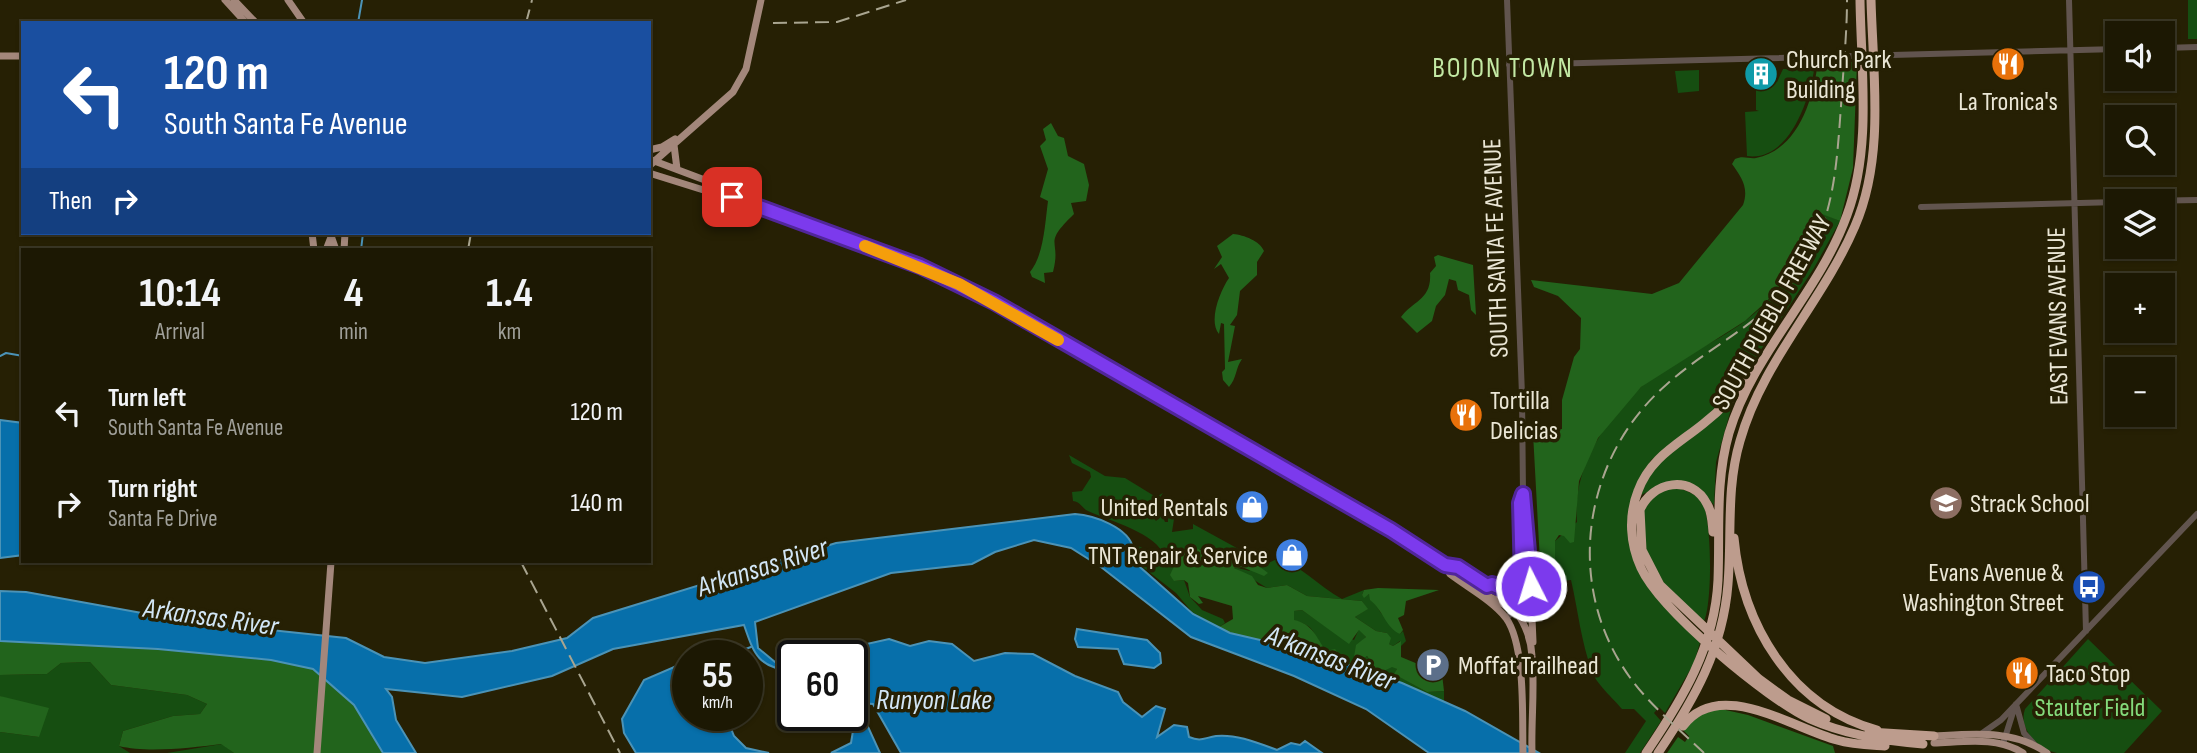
<!DOCTYPE html>
<html lang="en">
<head>
<meta charset="utf-8">
<style>
  body { margin:0; font-family:"Sofia Sans Condensed",sans-serif; background:#25210d; color:#f1f3f6; height:100vh; display:flex; flex-direction:column; font-size:26px; white-space:nowrap }
  * { box-sizing:border-box; margin:0 }
  p { font-size:23px; color:#a0a09a }
  .icon { flex:none; width:38px; height:38px; fill:none; stroke:currentColor; stroke-width:2; stroke-linecap:round; stroke-linejoin:round }
  .map { position:relative; flex:1; overflow:hidden }
  .details { position:absolute; left:21px; top:248px; width:630px; height:315px; display:flex; flex-direction:column; background:#1c1803; border-radius:0px; box-shadow:0 2px 5px #0004,0 0 0 2px #3a3725 }
  .details>* { flex:none }
  .hud { position:absolute; left:21px; top:21px; width:630px; height:214px; border-radius:0px; box-shadow:0 2px 5px #0004,0 0 0 2px #3a3725; background:#1a4fa0; color:#fff; overflow:hidden }
  .controls { position:absolute; left:2105px; top:21px; display:grid; gap:14px }
  .controls a { display:grid; place-items:center; width:70px; height:70px; border-radius:0px; background:#1c1803; box-shadow:0 2px 5px #0004,0 0 0 2px #3a3725; font-size:35px }
  .speed { position:absolute; left:672px; top:640px; display:flex; gap:14px; font-size:35px; font-weight:700; text-align:center }
  .speed>* { display:grid; place-content:center; width:91px; height:91px; border-radius:50%; background:#1c1803; box-shadow:0 2px 5px #0004,0 0 0 2px #3a3725; line-height:1 }
  .speed small { font-size:18px; font-weight:400 }
  .speed .limit { border:4px solid #111; border-radius:10px; background:#fff; color:#111 }
  .pin { position:absolute; display:grid; place-items:center; width:60px; height:60px; color:#fff; margin:-30px; border-radius:14px; box-shadow:0 4px 10px #0006 }
  .me { position:absolute; width:77px; margin:-38px; rotate:355deg; stroke-linejoin:round; filter:drop-shadow(0 0 5px #0008) }
  .turn { display:flex; align-items:center; gap:24px; height:147px; padding:0 28px; font-size:32px }
  .turn .icon { width:91px; height:91px; stroke-width:2.5 }
  .turn b { display:block; font-size:49px; line-height:60px }
  .then { display:flex; align-items:center; height:66px; padding:0 28px; background:#0003; gap:14px; font-size:26px }
  .eta { display:flex; justify-content:space-evenly; align-items:center; height:119px; text-align:center }
  .eta b { font-size:42px; font-weight:700; line-height:49px }
  ul { padding:0; list-style:none }
  li { display:flex; align-items:center; gap:21px; height:91px; padding:0 28px }
  li div { flex:1 }
  li b { display:block; font-size:26px }
  li em { font-style:normal }
  .map>svg:first-child { display:block }
</style>
</head>
<body>
<div class="map">
<svg width="2197" height="753" viewBox="0 0 2197 753">
  <rect width="100%" height="100%" fill="#262004"/>
  <path fill="#164e11" d="M 2188,0 L 2197,0 L 2197,39 L 2188,39 Z
    M 1796,65 L 1815,65 C 1810,98 1790,162 1747,156 L 1745,112 L 1759,111 L 1756,110 L 1756,84 L 1777,82 L 1783,69 L 1796,69 Z
    M 1699,70 L 1699,91 L 1678,93 L 1675,71 Z
    M 1822,213 L 1840,221 L 1814,268 L 1740,382 L 1703,420 L 1651,460 L 1631,500 L 1636,566 L 1657,597 L 1701,639 L 1694,663 L 1665,713 L 1659,707 L 1654,713 L 1661,721 L 1640,753 L 1625,753 L 1646,721 L 1634,709 L 1622,709 C 1613,698 1596,684 1592,671 C 1581,642 1578,610 1571,580 L 1552,582 L 1555,570 L 1555,541 L 1577,522 C 1572,471 1603,421 1641,387 C 1671,360 1713,345 1745,321 C 1782,293 1806,256 1822,213 Z
    M 1733,402 L 1716,462 L 1714,505 L 1707,497 L 1668,482 L 1641,495 L 1648,476 L 1657,464 Z
    M 1069,455 L 1105,476 L 1125,478 L 1156,497 L 1163,493 L 1156,503 L 1158,505 L 1154,504 L 1148,510 L 1156,521 L 1162,515 L 1165,522 L 1168,522 L 1168,517 L 1174,519 L 1172,532 L 1193,529 L 1193,524 L 1266,564 L 1279,558 C 1302,567 1319,586 1342,599 L 1364,590 L 1362,595 L 1364,597 L 1369,594 L 1381,613 L 1400,634 L 1403,631 L 1406,641 L 1401,646 L 1400,641 L 1393,646 L 1389,644 L 1387,633 L 1376,631 L 1355,617 L 1367,609 L 1362,601 L 1307,596 L 1287,585 L 1267,588 L 1233,567 L 1250,571 L 1241,558 L 1215,557 L 1200,549 L 1176,562 L 1174,581 L 1184,580 L 1190,597 L 1202,610 L 1223,619 L 1225,623 L 1219,627 L 1193,613 L 1176,593 L 1135,561 L 1129,549 L 1133,548 L 1133,544 L 1164,557 C 1159,533 1106,520 1086,510 C 1081,506 1080,502 1073,501 L 1072,492 L 1082,491 L 1091,477 L 1090,472 L 1072,463 Z
    M 1678,488 C 1687,491 1696,494 1702,502 C 1712,516 1713,609 1703,623 C 1687,607 1667,591 1655,572 C 1642,552 1633,508 1657,492 C 1662,489 1672,489 1678,488 Z
    M 1302,610 L 1331,630 L 1354,640 L 1359,629 L 1366,637 L 1362,641 L 1366,656 L 1373,661 L 1373,668 L 1384,671 L 1392,666 L 1397,669 L 1395,674 L 1427,692 L 1444,691 L 1444,702 L 1340,662 L 1342,658 C 1337,656 1330,654 1326,650 C 1312,639 1319,625 1294,621 L 1294,611 Z
    M 2088,639 L 2162,711 L 2124,753 C 2103,753 2077,753 2057,753 C 2037,749 2018,728 2025,709 Z
    M 90,662 L 111,685 L 187,695 L 207,704 L 200,714 L 173,716 L 123,731 L 119,746 L 130,753 L 0,753 L 0,732 L 39,737 L 9,700 L 0,696 L 0,675 L 47,674 L 61,663 Z
    M 222,744 L 234,753 L 167,753 Z"/>
  <path fill="#22641c" d="M 1818,62 L 1857,62 L 1853,168 L 1840,221 L 1822,214 L 1800,261 L 1767,301 L 1745,321 L 1641,387 L 1598,438 L 1579,481 L 1574,542 L 1570,543 L 1564,536 L 1559,535 L 1555,541 L 1555,570 L 1542,599 L 1533,433 L 1562,429 L 1562,400 L 1574,357 L 1580,349 L 1581,318 L 1558,296 L 1534,287 L 1531,280 L 1652,294 L 1679,283 L 1743,205 C 1749,188 1742,178 1732,164 L 1735,159 C 1743,155 1748,159 1756,158 C 1799,149 1813,99 1818,62 Z
    M 1051,123 L 1058,136 L 1064,138 L 1068,156 L 1084,164 L 1089,185 L 1086,201 L 1071,203 L 1074,214 C 1041,246 1062,238 1053,272 L 1044,273 L 1045,283 L 1032,277 L 1030,272 C 1044,255 1045,223 1048,201 L 1040,197 L 1048,169 L 1040,146 L 1046,140 L 1043,129 Z
    M 1233,234 C 1244,235 1260,241 1264,251 L 1257,262 L 1257,275 L 1240,291 L 1237,315 L 1230,325 L 1235,326 L 1228,362 L 1242,359 C 1235,369 1237,378 1229,387 L 1223,380 L 1222,372 L 1225,369 L 1224,324 L 1221,323 L 1219,334 C 1208,321 1220,291 1229,278 L 1221,264 L 1214,269 L 1222,257 L 1217,246 Z
    M 1438,255 L 1473,265 L 1476,315 L 1471,310 L 1469,295 L 1458,290 L 1456,281 L 1449,279 L 1445,295 L 1436,306 L 1432,321 L 1417,333 L 1401,317 C 1412,301 1432,300 1430,273 L 1436,266 L 1434,257 Z
    M 1194,548 C 1202,549 1207,554 1215,557 C 1237,565 1242,552 1268,573 L 1264,576 L 1242,567 L 1234,568 L 1252,576 L 1258,585 L 1267,588 L 1287,585 L 1307,596 L 1362,601 L 1368,609 L 1355,617 L 1376,631 L 1387,633 L 1391,638 L 1389,644 L 1393,646 L 1401,641 L 1401,657 L 1442,674 L 1444,691 L 1427,692 L 1394,674 L 1397,669 L 1392,667 L 1384,671 L 1376,669 L 1367,656 L 1360,661 L 1354,657 L 1356,645 L 1366,637 L 1359,630 L 1349,644 L 1302,610 L 1294,611 L 1294,620 C 1313,624 1316,637 1326,651 L 1335,649 L 1342,658 L 1340,662 C 1301,648 1256,646 1219,627 L 1233,619 L 1232,606 L 1198,596 L 1203,603 L 1199,604 L 1190,597 L 1188,583 L 1184,580 L 1174,581 L 1170,575 L 1176,562 L 1169,558 L 1173,553 Z
    M 1378,588 L 1439,590 L 1406,601 L 1404,615 L 1398,618 L 1403,630 L 1400,634 C 1386,628 1383,610 1370,600 L 1369,594 L 1364,598 L 1362,595 L 1364,590 Z
    M 0,641 L 158,649 L 271,660 L 313,669 L 354,705 L 383,753 L 234,753 L 221,744 C 191,748 146,753 119,746 L 123,731 L 173,716 L 200,714 L 207,704 L 187,695 L 111,685 L 90,662 L 61,663 L 47,674 L 0,675 Z
    M 0,696 L 49,708 L 39,737 L 0,732 Z
    M 1721,709 L 1748,715 L 1833,746 L 1835,753 L 1667,753 L 1678,737 L 1685,742 L 1689,736 L 1683,730 C 1695,717 1703,712 1721,709 Z"/>
  <path fill="#076faa" stroke="#4b93b7" stroke-width="2" d="M 0,420 L 23,423 L 23,555 L 0,558 Z
    M 1075,514 C 1094,515 1129,528 1133,548 L 1129,549 L 1140,567 L 1193,614 L 1230,633 L 1308,651 L 1402,683 L 1465,711 L 1539,753 L 1429,753 L 1366,709 L 1294,676 L 1191,637 L 1101,567 L 1071,548 L 1034,540 L 995,552 L 972,564 L 891,573 L 755,622 L 758,648 L 775,662 L 793,663 L 793,671 C 758,668 754,654 744,625 L 613,649 L 552,676 L 462,697 L 386,689 L 392,697 L 396,720 L 416,753 L 383,753 L 354,705 L 313,669 L 271,660 L 158,649 L 0,641 L 0,591 L 26,592 L 186,621 L 346,638 L 384,657 L 425,663 L 512,651 L 567,638 L 593,618 L 836,543 Z
    M 1077,629 L 1147,640 L 1160,653 L 1161,663 L 1154,668 L 1124,664 L 1118,649 L 1078,647 L 1075,639 Z
    M 889,639 L 910,646 L 929,641 L 952,644 L 974,661 L 1005,653 L 1033,654 L 1075,676 L 1118,692 L 1123,702 L 1142,717 L 1156,706 L 1165,709 L 1157,737 L 1174,725 L 1187,727 L 1189,737 C 1201,742 1204,738 1216,736 C 1237,734 1258,743 1277,750 L 1291,743 L 1300,745 L 1305,741 L 1322,753 L 901,753 L 873,704 L 860,703 L 854,695 L 862,645 Z
    M 688,661 L 688,716 L 726,716 L 734,736 L 746,748 L 769,753 L 636,753 L 624,733 L 622,719 L 644,680 Z
    M 852,713 L 864,718 L 880,753 L 831,753 L 851,743 L 853,731 L 816,728 L 802,716 L 843,722 Z"/>
  <g fill="none" stroke-linecap="round" stroke-linejoin="round">
    <path stroke="#4b93b7" stroke-width="2" d="M 358,23 L 362,0
      M 361,250 L 363,233
      M 0,356 L 6,353 L 23,356
      M 1132,546 L 1163,561 L 1167,556
      M 732,654 L 751,647"/>
    <path stroke="#61544e" stroke-width="6" d="M 1507,0 L 1522,395 L 1523,494 L 1520,503 L 1523,586 L 1515,608
      M 2069,0 L 2086,631
      M 2163,48 L 2197,47
      M 1509,65 L 2118,49
      M 2143,201 L 2197,200
      M 1921,207 L 2118,202
      M 1523,494 L 1530,573
      M 1506,618 L 1520,607 L 1529,584
      M 2016,704 L 2024,733 L 2034,744
      M 1981,734 L 2001,720 L 2197,514
      M 2003,744 L 2014,709"/>
    <path stroke="#a3877b" stroke-width="7" d="M 225,0 L 246,23
      M 234,0 L 256,23
      M 288,0 L 304,23
      M 0,56 L 23,56
      M 674,145 L 677,169
      M 649,150 L 662,147 L 675,139
      M 649,159 L 726,188 L 732,197
      M 649,166 L 733,92 L 746,69 L 761,0
      M 649,173 L 777,213 L 959,284 L 1390,530 C 1407,541 1426,558 1445,565 C 1487,581 1529,606 1532,656 C 1535,688 1531,721 1532,753
      M 312,233 L 314,250
      M 330,233 L 336,250
      M 326,250 L 331,237
      M 344,250 L 345,233
      M 1445,565 L 1450,574 C 1467,587 1493,601 1506,618 C 1526,646 1522,719 1523,753
      M 1530,571 L 1533,642
      M 1487,586 L 1492,584 L 1509,592 L 1520,586 L 1522,578
      M 1476,589 L 1508,607 L 1515,608
      M 1934,736 C 1972,734 2014,729 2047,753
      M 1934,743 C 1964,742 1997,736 2023,753
      M 317,753 L 331,562"/>
    <path stroke="#bd9c8d" stroke-width="9" d="M 1750,374 C 1737,393 1721,410 1703,424 C 1677,445 1650,458 1638,491 C 1628,516 1630,544 1641,568 C 1661,611 1767,699 1810,719 C 1846,735 1884,741 1923,744
      M 1713,532 C 1712,522 1712,512 1707,504 C 1692,474 1652,481 1640,510 L 1642,550 L 1660,585 L 1759,679 L 1788,700 L 1826,719
      M 1734,538 C 1742,624 1790,706 1877,730
      M 1683,726 C 1719,677 1792,728 1837,740 C 1853,745 1869,745 1885,746
      M 1869,732 L 1934,736
      M 1646,753 C 1682,700 1715,646 1718,580 C 1720,530 1715,482 1729,433 C 1753,353 1819,293 1847,215 C 1872,148 1861,70 1860,0
      M 1658,753 C 1694,700 1723,649 1728,584 C 1732,535 1726,488 1740,441 C 1762,362 1823,301 1855,226 C 1885,157 1873,74 1871,0"/>
    <path stroke="#a9a590" stroke-width="2" stroke-dasharray="14 7" stroke-linecap="butt" d="M 526,23 L 532,0
      M 773,23 L 837,22 L 906,0
      M 468,250 L 471,233
      M 521,562 L 620,753
      M 1704,753 C 1675,725 1642,699 1621,664 C 1565,573 1587,454 1666,385 C 1716,340 1771,322 1807,260 C 1835,212 1837,159 1841,106 C 1843,71 1847,35 1847,0"/>
  </g>
  <g fill="none" stroke-linecap="round" stroke-linejoin="round">
    <g stroke="#51269a" stroke-width="18">
      <path id="route" d="M 732,197 L 920,266 L 994,302 L 1391,530 L 1445,565 L 1458,567 L 1487,586 L 1492,584 L 1509,592 L 1520,586 L 1522,578 L 1520,503 L 1523,494 L 1531,586"/>
    </g>
    <use href="#route" stroke="#7c3aed" stroke-width="12"/>
    <path stroke="#f59e0b" stroke-width="12" d="M 865,246 L 959,284 L 1058,340"/>
  </g>
  <defs>
    <g id="restaurant-disc" transform="scale(1.75)"><circle r="9.5" fill="#e8710a" stroke="#262004"/><path d="M-5-6h1v4h1v-4h1v4h1v-4h1v5L-1.5 .5V6h-2V.5L-5-1ZM5-6V6H3V1.5H1.5Q1.5-4 5-6Z" fill="#fff"/></g>
    <g id="building-disc" transform="scale(1.75)"><circle r="9.5" fill="#0f9aa8" stroke="#262004"/><path d="M-4-6H4V6H1V3H-1V6H-4ZM-2.5-4.3h1.7v1.8h-1.7ZM.8-4.3h1.7v1.8H.8ZM-2.5-1h1.7V.8h-1.7ZM.8-1h1.7V.8H.8Z" fill="#fff"/></g>
    <g id="school-disc" transform="scale(1.75)"><circle r="9.5" fill="#8d6e63" stroke="#262004"/><path d="M0-5L7-2L0 1L-7-2ZM-4 1L0 2.5L4 1V4Q0 6-4 4Z" fill="#fff"/></g>
    <g id="shop-disc" transform="scale(1.75)"><circle r="9.5" fill="#3f7fe0" stroke="#262004"/><path d="M-5-2.5h2.3a2.7 3.5 0 0 1 5.4 0H5L5.5 6h-11ZM-1.5-2.5h3a1.5 2.3 0 0 0-3 0Z" fill="#fff"/></g>
    <g id="bus-disc" transform="scale(1.75)"><circle r="9.5" fill="#1a4fb4" stroke="#262004"/><path d="M-5-6H5V4H4V6H2V4H-2V6H-4V4H-5ZM-3.5-4V0h7V-4ZM-3.5 1.2v1.5H-2V1.2ZM2 1.2v1.5H3.5V1.2Z" fill="#fff"/></g>
    <g id="parking-disc" transform="scale(1.75)"><circle r="9.5" fill="#5c6f8a" stroke="#262004"/><path d="M-3.5-5.5H1a3.5 3.5 0 0 1 0 7H-1V5.5H-3.5ZM-1-3.4V-.6H.8a1.4 1.4 0 0 0 0-2.8Z" fill="#fff"/></g>
  </defs>
  <g fill-rule="evenodd">
    <use href="#restaurant-disc" x="2008" y="64"/>
    <use href="#building-disc" x="1761" y="74"/>
    <use href="#restaurant-disc" x="1466" y="415"/>
    <use href="#school-disc" x="1946" y="503"/>
    <use href="#shop-disc" x="1252" y="507"/>
    <use href="#shop-disc" x="1292" y="555"/>
    <use href="#bus-disc" x="2089" y="587"/>
    <use href="#parking-disc" x="1433" y="665"/>
    <use href="#restaurant-disc" x="2022" y="673"/>
  </g>
  <g text-anchor="middle" stroke-width="7" stroke-linejoin="round" paint-order="stroke">
    <g font-size="26" fill="#eae6d5" stroke="#262004" text-anchor="start">
      <text x="1786" y="68">Church Park<tspan x="1786" dy="30">Building</tspan></text>
      <text x="2008" y="110" text-anchor="middle">La Tronica's</text>
      <text x="1490" y="409">Tortilla<tspan x="1490" dy="30">Delicias</tspan></text>
      <text x="1970" y="512">Strack School</text>
      <text x="1228" y="516" text-anchor="end">United Rentals</text>
      <text x="1268" y="564" text-anchor="end">TNT Repair &amp; Service</text>
      <text x="2064" y="581" text-anchor="end">Evans Avenue &amp;<tspan x="2064" dy="30">Washington Street</tspan></text>
      <text x="1458" y="674">Moffat Trailhead</text>
      <text x="2046" y="682">Taco Stop</text>
    </g>
    <g font-size="26" fill="#eae6d5" stroke="#262004">
      <text transform="translate(1495 248) rotate(-92)" y="9">SOUTH SANTA FE AVENUE</text>
      <text transform="translate(1771 312) rotate(-61)" y="9">SOUTH PUEBLO FREEWAY</text>
      <text transform="translate(2057 316) rotate(-91)" y="9">EAST EVANS AVENUE</text>
    </g>
    <g font-size="26" fill="#84da7b" stroke="#262004">
      <text x="2090" y="716">Stauter Field</text>
    </g>
    <g font-size="28" letter-spacing="2" fill="#c3e9a4" stroke="#262004">
      <text x="1503" y="77">BOJON TOWN</text>
    </g>
    <g font-size="28" font-style="italic" fill="#d2e6f6" stroke="#262004">
      <text transform="translate(762 566) rotate(-18)" y="10">Arkansas River</text>
      <text transform="translate(211 616) rotate(8)" y="10">Arkansas River</text>
      <text transform="translate(1331 657) rotate(21)" y="10">Arkansas River</text>
      <text x="934" y="709">Runyon Lake</text>
    </g>
  </g>
</svg>
<div class="controls">
<a><svg class="icon" aria-label="sound" viewBox="0 0 24 24"><path d="M4 9h4l5-4v14l-5-4H4zM17 9q2 3 0 6"/></svg></a>
<a><svg class="icon" aria-label="search" viewBox="0 0 24 24"><circle cx="10" cy="10" r="6"/><path d="M15 15l6 6"/></svg></a>
<a><svg class="icon" aria-label="layers" viewBox="0 0 24 24"><path d="M12 4l9 5-9 5-9-5zM3 14l9 5 9-5"/></svg></a>
<a>+</a>
<a>−</a>
</div>
<div class="speed"><div>55<small>km/h</small></div><div class="limit">60</div></div>
<div class="pin" style="left:732px;top:197px;background:#d93025"><svg class="icon" aria-label="arrive" viewBox="0 0 24 24"><path d="M6 21V4h12l-3 4 3 4H6"/></svg></div>
<svg class="me" style="left:1531px;top:586px" viewBox="-20 -20 40 40"><circle r="17" fill="#7c3aed" stroke="#fff" stroke-width="3"/><path d="M0-11L8 9 0 5-8 9z" fill="#fff"/></svg>
<div class="hud">
<div class="turn"><svg class="icon" aria-label="left" viewBox="0 0 24 24"><path d="M17 20v-9H6M10 6l-5 5 5 5"/></svg><div><b>120 m</b>South Santa Fe Avenue</div></div>
<div class="then">Then<svg class="icon" aria-label="right" viewBox="0 0 24 24"><path d="M7 20v-9h11M14 6l5 5-5 5"/></svg></div>
</div>
<section class="details">
<div class="eta">
<div><b>10:14</b><p>Arrival</p></div>
<div><b>4</b><p>min</p></div>
<div><b>1.4</b><p>km</p></div>
</div>
<ul>
<li><svg class="icon" aria-label="left" viewBox="0 0 24 24"><path d="M17 20v-9H6M10 6l-5 5 5 5"/></svg><div><b>Turn left</b><p>South Santa Fe Avenue</p></div><em>120 m</em></li>
<li><svg class="icon" aria-label="right" viewBox="0 0 24 24"><path d="M7 20v-9h11M14 6l5 5-5 5"/></svg><div><b>Turn right</b><p>Santa Fe Drive</p></div><em>140 m</em></li>
</ul>
</section>
</div>
</body>
</html>
